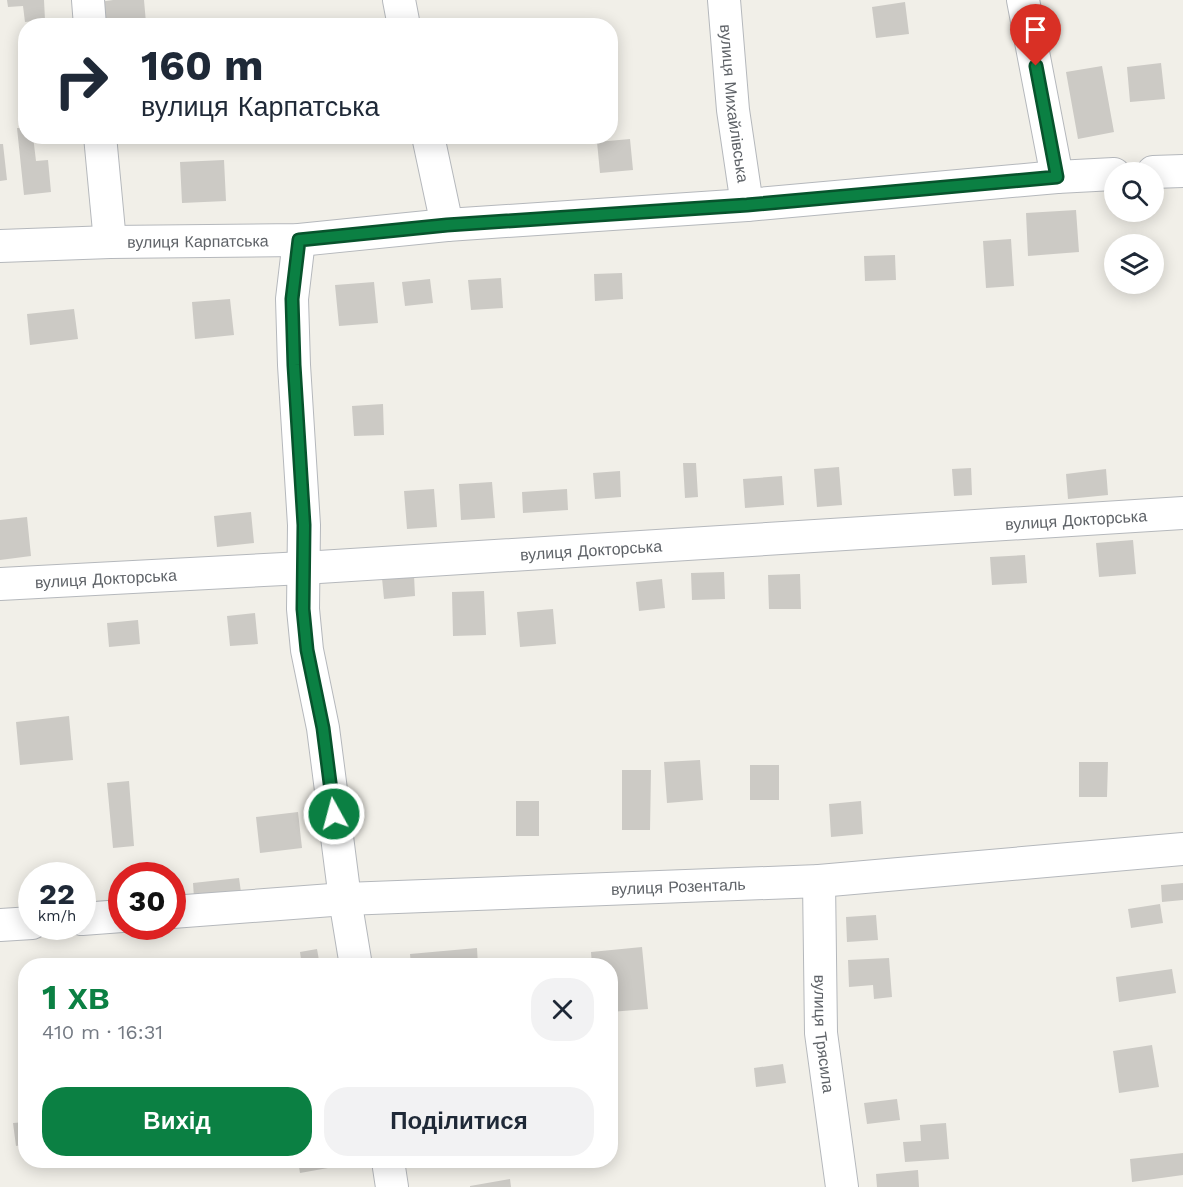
<!DOCTYPE html>
<html lang="uk">
<head>
<meta charset="utf-8">
<style>
  body { margin:0; font-family:"Work Sans",sans-serif; background:#f2f2f3; color:#1f2937; height:100vh; display:flex; flex-direction:column; font-size:22px; white-space:nowrap }
  * { box-sizing:border-box; margin:0 }
  p { font-size:20px; color:#747a83 }
  .icon { flex:none; width:33px; height:33px; fill:none; stroke:currentColor; stroke-width:2; stroke-linecap:round; stroke-linejoin:round }
  .map { position:relative; flex:1; overflow:hidden }
  .side { position:absolute; left:18px; top:958px; width:600px; height:210px; display:flex; flex-direction:column; background:#fff; border-radius:24px; box-shadow:0 3px 15px #0003 }
  .side>* { flex:none }
  .banner { position:absolute; left:18px; top:18px; width:600px; height:126px; border-radius:24px; box-shadow:0 3px 15px #0003; background:#fff; color:#1f2937; overflow:hidden }
  .controls { position:absolute; left:1104px; top:162px; display:grid; gap:12px }
  .controls a { display:grid; place-items:center; width:60px; height:60px; border-radius:50%; background:#fff; box-shadow:0 3px 15px #0003; font-size:30px }
  .speed { position:absolute; left:18px; top:862px; display:flex; gap:12px; font-size:30px; font-weight:700; text-align:center }
  .speed>* { display:grid; place-content:center; width:78px; height:78px; border-radius:50%; background:#fff; box-shadow:0 3px 15px #0003; line-height:1 }
  .speed small { font-size:15px; font-weight:400 }
  .speed .limit { border:9px solid #d22; background:#fff; color:#111 }
  .pin { position:absolute; display:grid; place-items:center; width:51px; height:51px; color:#fff; margin:-62px -26px; border-radius:50% 50% 50% 0; rotate:-45deg; box-shadow:0 0 6px #0007 }
  .pin .icon { rotate:45deg }
  .me { position:absolute; width:66px; margin:-33px; rotate:353deg; stroke-linejoin:round; filter:drop-shadow(0 0 4px #0008) }
  .turn { display:flex; align-items:center; gap:21px; height:126px; padding:0 24px; font-size:27px }
  .turn .icon { width:78px; height:78px; stroke-width:2.5 }
  .turn b { display:block; font-size:42px; line-height:51px }
  .round { display:grid; place-items:center; flex:none; width:63px; height:63px; border-radius:24px; background:#f2f2f3 }
  .headline { display:flex; align-items:center; justify-content:space-between; height:102px; padding:0 24px }
  h1 { font-size:36px; font-weight:700; line-height:45px; color:#0b8043 }
  .action { display:flex; gap:12px; margin-top:auto; padding:12px 24px }
  .action a { flex:1; height:69px; border-radius:24px; background:#0b8043; color:#fff; font-size:24px; font-weight:700; line-height:69px; text-align:center }
  .action a+a { background:#f2f2f3; color:#1f2937 }
  .map>svg:first-child { display:block }
</style>
</head>
<body>
<div class="map">
<svg width="1183" height="1187" viewBox="0 0 1183 1187">
  <rect width="100%" height="100%" fill="#f1efe8"/>
  <path fill="#cccac5" d="M 7,0 L 44,0 L 45,20 L 25,22 L 23,6 L 8,7 Z
    M 113,0 L 144,0 L 146,23 L 120,26 L 95,26 L 93,3 Z
    M 905,2 L 909,34 L 876,38 L 872,7 Z
    M 1161,63 L 1165,99 L 1130,102 L 1127,67 Z
    M 1102,66 L 1114,132 L 1078,139 L 1066,72 Z
    M 17,128 L 26,128 L 26,136 L 33,136 L 36,161 L 48,160 L 51,192 L 24,195 Z
    M 630,139 L 633,170 L 600,173 L 597,142 Z
    M 0,144 L 3,144 L 7,180 L 0,181 Z
    M 224,160 L 226,201 L 182,203 L 180,162 Z
    M 1076,210 L 1079,252 L 1028,256 L 1026,213 Z
    M 1011,239 L 1014,286 L 986,288 L 983,241 Z
    M 895,255 L 896,280 L 865,281 L 864,256 Z
    M 622,273 L 623,299 L 595,301 L 594,274 Z
    M 501,278 L 503,308 L 471,310 L 468,280 Z
    M 430,279 L 433,303 L 405,306 L 402,282 Z
    M 374,282 L 378,323 L 339,326 L 335,285 Z
    M 230,299 L 234,335 L 195,339 L 192,302 Z
    M 74,309 L 78,339 L 30,345 L 27,314 Z
    M 383,404 L 384,435 L 354,436 L 352,406 Z
    M 683,463 L 696,463 L 698,497 L 685,498 Z
    M 839,467 L 842,505 L 817,507 L 814,469 Z
    M 971,468 L 972,495 L 954,496 L 952,469 Z
    M 1106,469 L 1108,495 L 1068,499 L 1066,474 Z
    M 620,471 L 621,497 L 595,499 L 593,473 Z
    M 782,476 L 784,505 L 745,508 L 743,479 Z
    M 492,482 L 495,518 L 461,520 L 459,484 Z
    M 434,489 L 437,527 L 407,529 L 404,491 Z
    M 567,489 L 568,510 L 523,513 L 522,492 Z
    M 251,512 L 254,543 L 217,547 L 214,516 Z
    M 27,517 L 31,556 L 0,560 L 0,520 Z
    M 1133,540 L 1136,574 L 1099,577 L 1096,543 Z
    M 1025,555 L 1027,583 L 992,585 L 990,557 Z
    M 724,572 L 725,599 L 692,600 L 691,573 Z
    M 800,574 L 801,609 L 769,609 L 768,575 Z
    M 414,575 L 415,596 L 384,599 L 382,578 Z
    M 662,579 L 665,608 L 639,611 L 636,582 Z
    M 484,591 L 486,635 L 453,636 L 452,592 Z
    M 553,609 L 556,644 L 520,647 L 517,612 Z
    M 255,613 L 258,644 L 230,646 L 227,616 Z
    M 138,620 L 140,644 L 109,647 L 107,623 Z
    M 69,716 L 73,760 L 20,765 L 16,722 Z
    M 700,760 L 703,800 L 667,803 L 664,762 Z
    M 1079,762 L 1108,762 L 1107,797 L 1079,797 Z
    M 750,765 L 779,765 L 779,800 L 750,800 Z
    M 622,770 L 651,770 L 650,830 L 622,830 Z
    M 129,781 L 134,846 L 113,848 L 107,783 Z
    M 516,801 L 539,801 L 539,836 L 516,836 Z
    M 861,801 L 863,834 L 831,837 L 829,804 Z
    M 298,812 L 302,848 L 260,853 L 256,817 Z
    M 239,878 L 241,892 L 194,898 L 193,883 Z
    M 1183,883 L 1183,900 L 1162,902 L 1161,885 Z
    M 1160,904 L 1163,923 L 1131,928 L 1128,909 Z
    M 876,915 L 878,940 L 847,942 L 846,917 Z
    M 642,947 L 648,1009 L 610,1012 L 610,966 L 592,966 L 591,952 Z
    M 477,948 L 478,966 L 411,966 L 410,954 Z
    M 317,949 L 320,966 L 302,966 L 300,952 Z
    M 889,958 L 892,997 L 874,999 L 873,985 L 849,987 L 848,960 Z
    M 1172,969 L 1176,993 L 1119,1002 L 1116,977 Z
    M 1152,1045 L 1159,1087 L 1119,1093 L 1113,1051 Z
    M 783,1064 L 786,1083 L 756,1087 L 754,1068 Z
    M 897,1099 L 900,1120 L 867,1124 L 864,1103 Z
    M 26,1122 L 26,1144 L 16,1146 L 13,1123 Z
    M 946,1123 L 949,1159 L 905,1162 L 903,1142 L 921,1141 L 920,1125 Z
    M 1183,1153 L 1183,1175 L 1132,1182 L 1130,1159 Z
    M 298,1161 L 326,1161 L 328,1168 L 300,1173 Z
    M 918,1170 L 919,1187 L 877,1187 L 876,1174 Z
    M 510,1179 L 511,1187 L 470,1187 L 470,1186 Z"/>
  <g fill="none" stroke-linecap="round" stroke-linejoin="round">
    <g stroke="#b5b8bc" stroke-width="34">
      <g id="minor">
        <path d="M 88,0 L 90,26"/>
        <path d="M 399,0 L 404,26"/>
        <path id="s1" d="M 724,0 L 733,110 L 747,205"/>
        <path d="M 1023,0 L 1057,177"/>
        <path d="M 100,136 L 110,242"/>
        <path d="M 428,136 L 447,225"/>
        <path d="M 1153,172 L 1183,171"/>
        <path d="M 299,240 L 292,299 L 294,365 L 304,525 L 303,609 L 307,650 L 323,728 L 345,899 L 356,966"/>
        <path id="s2" d="M 0,246 L 110,242 L 299,240 L 447,225 L 747,205 L 1057,177 L 1114,174"/>
        <path id="s3" d="M 0,584 L 303,568 L 1183,513"/>
        <path id="s4" d="M 819,881 L 821,1033 L 842,1187"/>
        <path id="s5" d="M 172,912 L 345,899 L 819,881 L 1183,849"/>
        <path d="M 82,919 L 122,916"/>
        <path d="M 0,925 L 32,923"/>
        <path d="M 388,1161 L 392,1187"/>
      </g>
    </g>
    <use href="#minor" stroke="#fff" stroke-width="32"/>
  </g>
  <g fill="none" stroke-linecap="round" stroke-linejoin="round">
    <g stroke="#07532c" stroke-width="15">
      <path id="route" d="M 334,814 L 323,728 L 307,650 L 303,609 L 304,525 L 294,365 L 292,299 L 299,240 L 447,225 L 747,205 L 1057,177 L 1036,66"/>
    </g>
    <use href="#route" stroke="#0b8043" stroke-width="10"/>
  </g>
  <g text-anchor="middle" stroke-width="4.5" stroke-linejoin="round" paint-order="stroke">
    <g font-size="16" fill="#5f6368" stroke="#fff">
      <text dy="6" stroke="none"><textPath href="#s1" startOffset="104">вулиця Михайлівська</textPath></text>
      <text dy="6" stroke="none"><textPath href="#s2" startOffset="198">вулиця Карпатська</textPath></text>
      <text dy="6" stroke="none"><textPath href="#s3" startOffset="1078">вулиця Докторська</textPath></text>
      <text dy="6" stroke="none"><textPath href="#s3" startOffset="592">вулиця Докторська</textPath></text>
      <text dy="6" stroke="none"><textPath href="#s3" startOffset="106">вулиця Докторська</textPath></text>
      <text dy="6" stroke="none"><textPath href="#s5" startOffset="507">вулиця Розенталь</textPath></text>
      <text dy="6" stroke="none"><textPath href="#s4" startOffset="153">вулиця Трясила</textPath></text>
    </g>
  </g>
</svg>
<div class="controls">
<a><svg class="icon" aria-label="search" viewBox="0 0 24 24"><circle cx="10" cy="10" r="6"/><path d="M15 15l6 6"/></svg></a>
<a><svg class="icon" aria-label="layers" viewBox="0 0 24 24"><path d="M12 4l9 5-9 5-9-5zM3 14l9 5 9-5"/></svg></a>
</div>
<div class="speed"><div>22<small>km/h</small></div><div class="limit">30</div></div>
<div class="pin" style="left:1036px;top:66px;background:#d93025"><svg class="icon" aria-label="arrive" viewBox="0 0 24 24"><path d="M6 21V4h12l-3 4 3 4H6"/></svg></div>
<svg class="me" style="left:334px;top:814px" viewBox="-20 -20 40 40"><circle r="17" fill="#0b8043" stroke="#fff" stroke-width="3"/><path d="M0-11L8 9 0 5-8 9z" fill="#fff"/></svg>
<div class="banner">
<div class="turn"><svg class="icon" aria-label="right" viewBox="0 0 24 24"><path d="M7 20v-9h11M14 6l5 5-5 5"/></svg><div><b>160 m</b>вулиця Карпатська</div></div>
</div>
<section class="side">
<div class="headline"><div><h1>1 хв</h1><p>410 m · 16:31</p></div><a class="round"><svg class="icon" aria-label="close" viewBox="0 0 24 24"><path d="M6 6l12 12M18 6L6 18"/></svg></a></div>
<div class="action"><a>Вихід</a><a>Поділитися</a></div>
</section>
</div>
</body>
</html>
